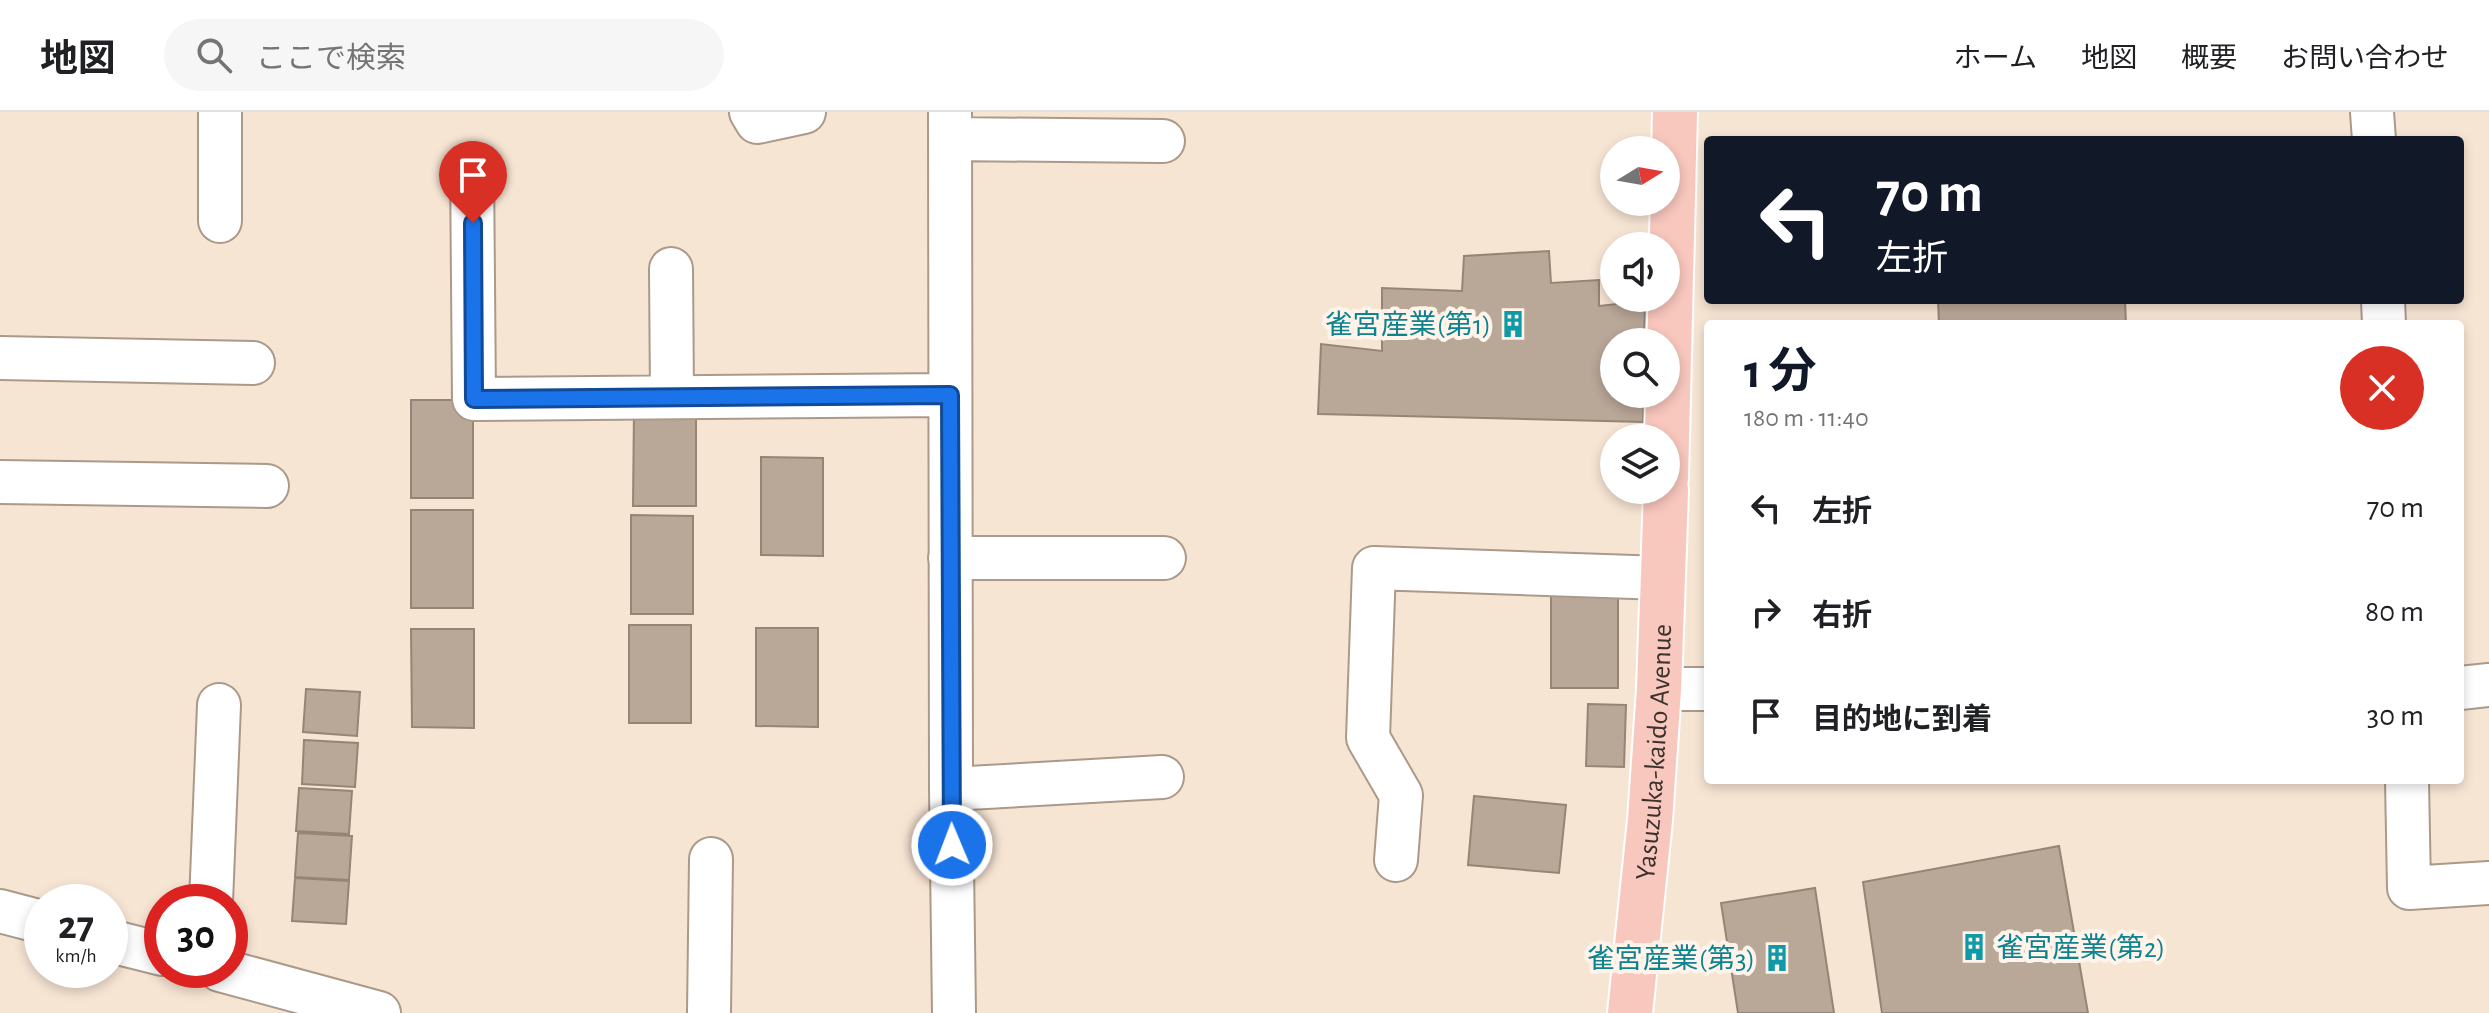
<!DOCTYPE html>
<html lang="ja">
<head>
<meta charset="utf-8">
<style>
  body { margin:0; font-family:"Alegreya Sans","Noto Sans JP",sans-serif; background:#f6f6f6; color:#202124; height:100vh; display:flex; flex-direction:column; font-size:30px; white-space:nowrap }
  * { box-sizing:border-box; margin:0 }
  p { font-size:26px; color:#757577 }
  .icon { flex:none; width:44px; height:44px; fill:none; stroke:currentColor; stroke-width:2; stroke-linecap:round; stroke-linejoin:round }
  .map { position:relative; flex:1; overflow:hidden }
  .details { position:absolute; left:1704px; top:208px; width:760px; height:464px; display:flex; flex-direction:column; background:#fff; border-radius:8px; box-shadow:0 4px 12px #0003 }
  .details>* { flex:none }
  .guide { position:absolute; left:1704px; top:24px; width:760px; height:168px; border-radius:8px; box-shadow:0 4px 12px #0003; background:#111827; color:#fff; overflow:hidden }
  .needle { width:52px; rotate:79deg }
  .tools { position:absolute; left:1600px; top:24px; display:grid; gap:16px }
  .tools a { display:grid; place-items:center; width:80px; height:80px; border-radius:50%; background:#fff; box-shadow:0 4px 12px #0003; font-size:40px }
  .speed { position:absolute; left:24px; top:772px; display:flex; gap:16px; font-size:40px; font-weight:700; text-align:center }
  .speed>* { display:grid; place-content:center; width:104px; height:104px; border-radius:50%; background:#fff; box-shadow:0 4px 12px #0003; line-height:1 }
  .speed small { font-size:20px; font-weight:400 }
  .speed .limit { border:12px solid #d22; background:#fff; color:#111 }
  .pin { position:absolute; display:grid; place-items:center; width:68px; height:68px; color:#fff; margin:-82px -34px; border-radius:50% 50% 50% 0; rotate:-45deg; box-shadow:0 0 8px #0007 }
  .pin .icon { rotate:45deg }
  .me { position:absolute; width:88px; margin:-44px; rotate:359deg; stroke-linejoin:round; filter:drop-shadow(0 0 6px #0008) }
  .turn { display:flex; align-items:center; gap:28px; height:168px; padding:0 40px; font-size:36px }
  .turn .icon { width:104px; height:104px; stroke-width:2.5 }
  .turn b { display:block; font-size:56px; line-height:68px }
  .round { display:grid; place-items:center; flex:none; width:84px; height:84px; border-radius:42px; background:#f6f6f6 }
  .headline { display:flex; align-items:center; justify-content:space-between; height:136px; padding:0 40px }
  h1 { font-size:48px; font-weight:700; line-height:60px; color:#111827 }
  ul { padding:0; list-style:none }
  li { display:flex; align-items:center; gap:24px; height:104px; padding:0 40px }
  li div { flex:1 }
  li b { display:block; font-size:30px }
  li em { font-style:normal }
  header { display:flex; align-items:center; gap:48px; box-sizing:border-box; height:112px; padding:0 40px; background:#fff; border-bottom:2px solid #e0e0e0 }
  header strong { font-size:38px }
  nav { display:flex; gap:44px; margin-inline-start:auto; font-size:28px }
  .search { width:560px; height:72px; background:#f6f6f6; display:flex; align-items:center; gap:20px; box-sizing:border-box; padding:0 28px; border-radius:44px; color:#757577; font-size:30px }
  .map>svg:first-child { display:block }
</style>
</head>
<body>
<header>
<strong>地図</strong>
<div class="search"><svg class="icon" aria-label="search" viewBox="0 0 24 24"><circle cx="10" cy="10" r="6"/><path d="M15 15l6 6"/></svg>ここで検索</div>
<nav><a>ホーム</a><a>地図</a><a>概要</a><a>お問い合わせ</a></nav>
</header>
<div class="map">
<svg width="2489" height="901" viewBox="0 0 2489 901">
  <rect width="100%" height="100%" fill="#f7e5d4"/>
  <path fill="#b9a798" stroke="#968576" stroke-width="2" d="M 1549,139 L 1551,171 L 1599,168 L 1599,194 L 1645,189 L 1644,230 L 1614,230 L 1614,282 L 1644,282 L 1643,310 L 1318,302 L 1321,232 L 1382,239 L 1382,176 L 1462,179 L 1464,144 Z
    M 1938,188 L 2125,188 L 2126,212 L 1939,212 Z
    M 411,288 L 473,288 L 473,386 L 411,386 Z
    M 634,296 L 696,297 L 696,394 L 633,394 Z
    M 761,345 L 823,346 L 823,444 L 761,443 Z
    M 411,398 L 473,398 L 473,496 L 411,496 Z
    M 631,403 L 693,404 L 693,502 L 631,502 Z
    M 1551,482 L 1618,482 L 1618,576 L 1551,576 Z
    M 629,513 L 691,513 L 691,611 L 629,611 Z
    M 756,516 L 818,516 L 818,615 L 756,614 Z
    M 411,517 L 474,517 L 474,616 L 412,615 Z
    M 306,577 L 360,580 L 357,624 L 303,620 Z
    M 1588,592 L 1626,593 L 1624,655 L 1586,654 Z
    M 304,628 L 358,631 L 355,675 L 302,672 Z
    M 299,676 L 352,679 L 349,722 L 296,719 Z
    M 1474,684 L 1566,693 L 1559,761 L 1468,753 Z
    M 298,721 L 352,724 L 349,768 L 295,765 Z
    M 2059,734 L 2088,901 L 1882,901 L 1863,770 Z
    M 295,766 L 349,769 L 346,812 L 292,809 Z
    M 1815,776 L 1834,901 L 1738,901 L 1721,791 Z"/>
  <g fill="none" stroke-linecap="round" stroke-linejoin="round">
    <g stroke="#ab9a8a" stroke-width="46">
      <path id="minor" d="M 751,0 L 757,10 L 804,0
        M 950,0 L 951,677 L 954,901
        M 2372,0 L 2374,28
        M 950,27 L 1163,29
        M 472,52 L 474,287 L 950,283
        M 220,109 L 220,0
        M 671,157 L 672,285
        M 2383,188 L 2384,212
        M 0,246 L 253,251
        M 0,370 L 267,374
        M 950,446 L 1164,446
        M 2460,576 L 2489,573
        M 1659,577 L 1708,577
        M 2407,668 L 2409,776 L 2489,771
        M 951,677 L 1162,665
        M 1396,748 L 1401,683 L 1368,626 L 1374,456 L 1663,466
        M 211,790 L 219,593
        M 0,799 L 42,810
        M 110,829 L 162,842
        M 220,858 L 379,901
        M 709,901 L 711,747"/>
    </g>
    <g stroke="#fff" stroke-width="48">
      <g id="major">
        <path d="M 1666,366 L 1675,0"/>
        <path id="s1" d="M 1630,901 L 1650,708 L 1659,577 L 1666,378"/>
      </g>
    </g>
    <use href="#minor" stroke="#fff" stroke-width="42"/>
    <use href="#major" stroke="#f8c7be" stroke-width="44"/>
  </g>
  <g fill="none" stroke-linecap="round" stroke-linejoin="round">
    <g stroke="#114b97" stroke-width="20">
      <path id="route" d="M 473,111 L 474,287 L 950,283 L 952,733"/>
    </g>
    <use href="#route" stroke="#1a73e8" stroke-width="14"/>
  </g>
  <defs>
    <g id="building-bare" transform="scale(2.16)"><path d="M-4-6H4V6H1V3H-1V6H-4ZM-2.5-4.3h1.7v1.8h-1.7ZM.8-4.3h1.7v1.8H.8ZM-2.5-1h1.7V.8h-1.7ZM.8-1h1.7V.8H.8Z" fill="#0f9aa8" stroke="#fff3ea" stroke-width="2.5" paint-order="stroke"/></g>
  </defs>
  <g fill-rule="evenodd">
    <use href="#building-bare" x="1513" y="212"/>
    <use href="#building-bare" x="1974" y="835"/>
    <use href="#building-bare" x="1777" y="846"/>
  </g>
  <g text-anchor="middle" stroke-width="8" stroke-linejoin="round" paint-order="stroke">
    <g font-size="28" fill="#0d838f" stroke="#fff3ea" text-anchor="end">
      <text x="1491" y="222">雀宮産業(第1)</text>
      <text x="1996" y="845" text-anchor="start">雀宮産業(第2)</text>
      <text x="1755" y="856">雀宮産業(第3)</text>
    </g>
    <g font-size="28" fill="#39312b" stroke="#fff3ea">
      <text dy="10" stroke="none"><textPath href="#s1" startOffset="262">Yasuzuka-kaido Avenue</textPath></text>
    </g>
  </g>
</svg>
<div class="tools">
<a><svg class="needle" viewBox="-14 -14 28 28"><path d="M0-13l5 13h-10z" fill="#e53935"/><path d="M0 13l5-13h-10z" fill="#757577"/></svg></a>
<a><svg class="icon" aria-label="sound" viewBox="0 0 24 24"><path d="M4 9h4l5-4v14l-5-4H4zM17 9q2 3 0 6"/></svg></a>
<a><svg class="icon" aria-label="search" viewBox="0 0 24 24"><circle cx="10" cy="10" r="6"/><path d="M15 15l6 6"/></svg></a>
<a><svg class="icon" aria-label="layers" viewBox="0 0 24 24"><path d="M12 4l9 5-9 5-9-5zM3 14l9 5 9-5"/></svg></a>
</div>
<div class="speed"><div>27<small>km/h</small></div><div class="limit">30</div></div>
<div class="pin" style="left:473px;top:111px;background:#d93025"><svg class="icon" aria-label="arrive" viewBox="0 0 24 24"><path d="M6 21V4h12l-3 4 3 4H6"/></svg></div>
<svg class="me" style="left:952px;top:733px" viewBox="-20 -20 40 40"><circle r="17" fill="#1a73e8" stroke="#fff" stroke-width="3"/><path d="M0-11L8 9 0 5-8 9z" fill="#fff"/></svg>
<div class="guide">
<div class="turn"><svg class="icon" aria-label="left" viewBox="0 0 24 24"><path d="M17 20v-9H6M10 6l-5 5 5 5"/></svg><div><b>70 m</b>左折</div></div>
</div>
<section class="details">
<div class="headline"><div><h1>1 分</h1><p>180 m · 11:40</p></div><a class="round" style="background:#d93025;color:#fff"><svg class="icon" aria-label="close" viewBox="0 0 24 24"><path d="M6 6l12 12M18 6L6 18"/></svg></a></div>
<ul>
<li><svg class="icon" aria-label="left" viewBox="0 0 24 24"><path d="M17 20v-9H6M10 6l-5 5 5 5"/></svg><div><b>左折</b></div><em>70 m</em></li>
<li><svg class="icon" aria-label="right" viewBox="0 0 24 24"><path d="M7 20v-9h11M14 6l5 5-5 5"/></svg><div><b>右折</b></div><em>80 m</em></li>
<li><svg class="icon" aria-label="arrive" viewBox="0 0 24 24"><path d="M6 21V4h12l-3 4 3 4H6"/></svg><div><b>目的地に到着</b></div><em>30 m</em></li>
</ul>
</section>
</div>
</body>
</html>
